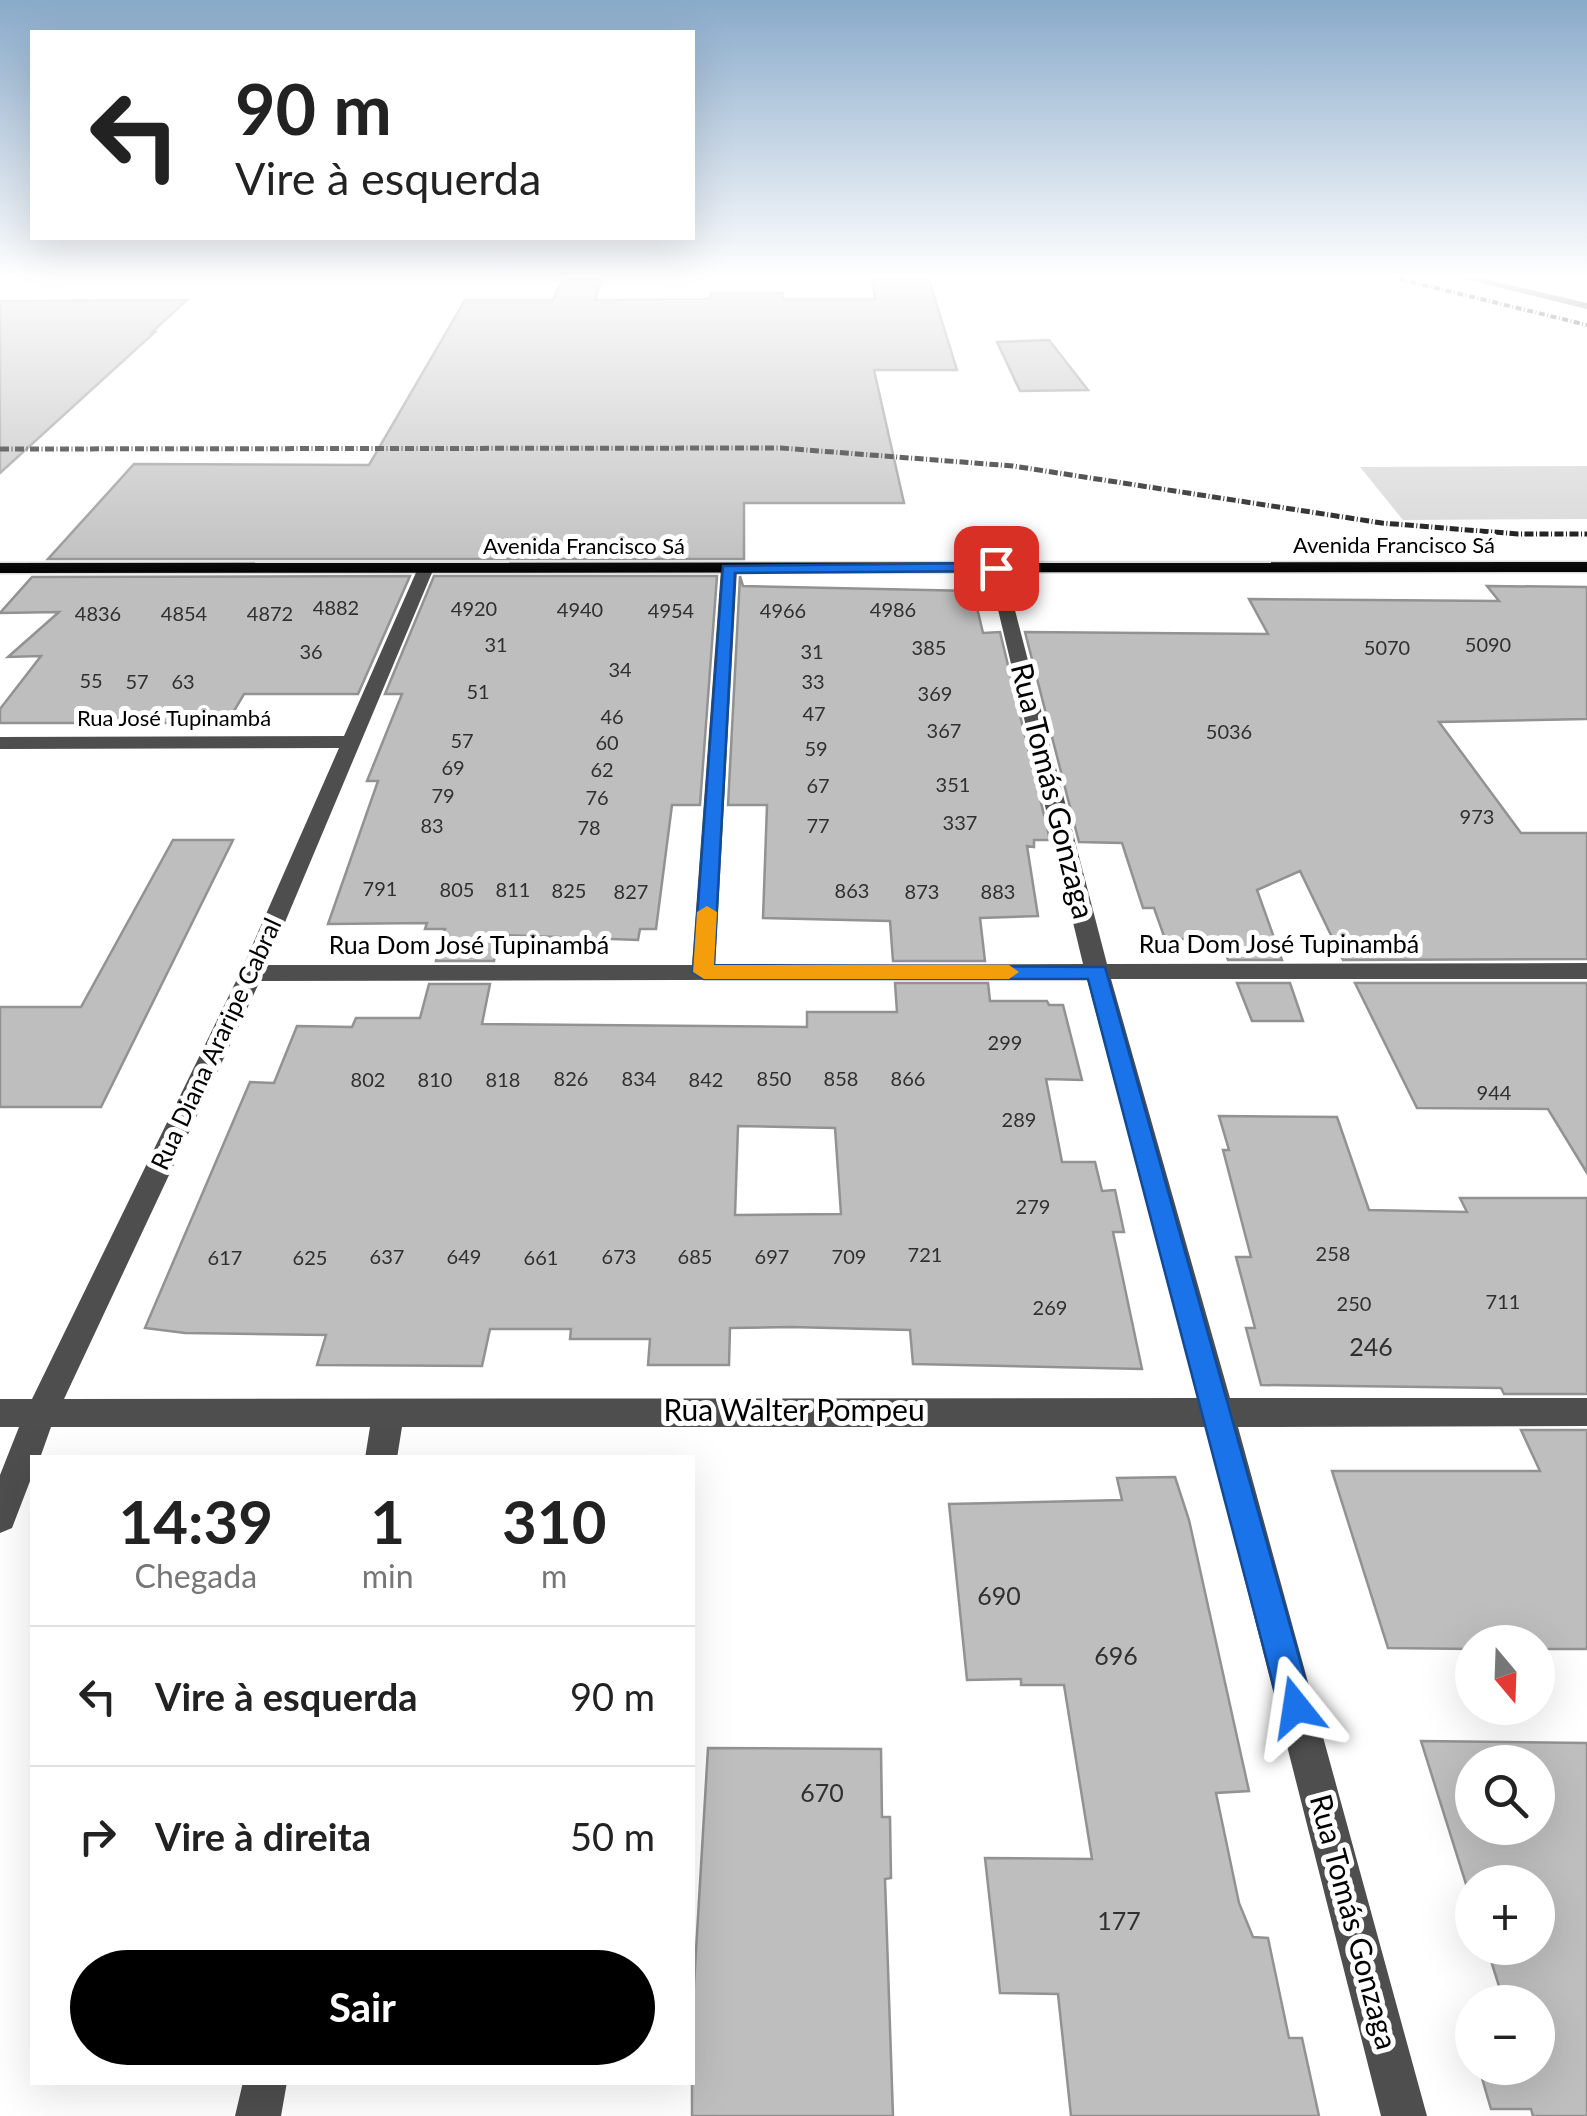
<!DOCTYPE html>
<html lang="pt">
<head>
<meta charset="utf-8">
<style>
  body { margin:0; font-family:Lato,sans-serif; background:#f2f2f2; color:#222; height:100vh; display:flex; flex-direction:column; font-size:38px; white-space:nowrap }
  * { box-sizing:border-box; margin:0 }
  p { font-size:32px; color:#767676 }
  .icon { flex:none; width:55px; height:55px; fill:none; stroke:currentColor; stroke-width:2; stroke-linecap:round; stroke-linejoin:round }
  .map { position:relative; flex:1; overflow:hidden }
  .details { position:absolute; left:30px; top:1455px; width:665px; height:630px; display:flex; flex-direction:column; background:#fff; border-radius:0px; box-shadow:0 10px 40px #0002 }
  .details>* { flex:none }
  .banner { position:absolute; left:30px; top:30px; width:665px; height:210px; border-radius:0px; box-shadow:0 10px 40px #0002; background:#fff; color:#222; overflow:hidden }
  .needle { width:65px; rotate:161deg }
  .fabs { position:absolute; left:1455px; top:1625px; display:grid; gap:20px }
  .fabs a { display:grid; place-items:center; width:100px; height:100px; border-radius:50%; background:#fff; box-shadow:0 10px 40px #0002; font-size:50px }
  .pin { position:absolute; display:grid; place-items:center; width:85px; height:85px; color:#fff; margin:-42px; border-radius:20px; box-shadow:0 5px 15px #0006 }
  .me { position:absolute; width:110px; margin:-55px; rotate:345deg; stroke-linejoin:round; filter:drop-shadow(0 0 8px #0008) }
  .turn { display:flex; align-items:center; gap:35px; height:210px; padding:0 40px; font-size:45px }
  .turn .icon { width:130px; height:130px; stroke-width:2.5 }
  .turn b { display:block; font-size:70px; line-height:85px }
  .eta { display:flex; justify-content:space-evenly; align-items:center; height:170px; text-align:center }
  .eta b { font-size:60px; font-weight:700; line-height:70px }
  .button { display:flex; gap:20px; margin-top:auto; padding:20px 40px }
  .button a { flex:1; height:115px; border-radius:60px; background:#000; color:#fff; font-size:40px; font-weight:700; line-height:115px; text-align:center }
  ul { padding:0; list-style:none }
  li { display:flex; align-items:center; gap:30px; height:140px; padding:0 40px; border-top:2px solid #e0e0e0 }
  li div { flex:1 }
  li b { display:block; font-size:38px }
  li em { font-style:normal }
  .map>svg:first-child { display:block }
</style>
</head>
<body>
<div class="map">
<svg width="1587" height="2116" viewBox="0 0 1587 2116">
  <rect width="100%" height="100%" fill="#fff"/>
  <path fill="#d5d5d5" d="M 1587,466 L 1587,519 L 1403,520 L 1360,467 Z"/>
  <path fill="#bebebe" stroke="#929292" stroke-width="2.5" fill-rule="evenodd" d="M 563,279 L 602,279 L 595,300 L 710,299 L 711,293 L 783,293 L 783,299 L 875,299 L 872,280 L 929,280 L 957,370 L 874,370 L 904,503 L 744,503 L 744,559 L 48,559 L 134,464 L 369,465 L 465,300 L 553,300 Z
    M 187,300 L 152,332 L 155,332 L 0,473 L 0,301 Z
    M 1049,340 L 1088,390 L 1020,391 L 997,342 Z
    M 410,576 L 358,694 L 244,694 L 227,723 L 0,723 L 0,709 L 41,656 L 8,657 L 59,612 L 0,613 L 32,577 Z
    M 434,576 L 717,576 L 700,805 L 672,805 L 656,929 L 640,929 L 638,940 L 499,935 L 494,961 L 436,961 L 445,929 L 425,929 L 427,923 L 328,924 L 378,781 L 367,781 L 402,694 L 385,694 Z
    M 740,576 L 743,586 L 973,591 L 983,633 L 1000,632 L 1050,840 L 1034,840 L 1034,847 L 1027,846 L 1038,916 L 980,918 L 985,961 L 893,961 L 890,921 L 763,918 L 767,805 L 728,805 Z
    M 1487,586 L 1587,587 L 1587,719 L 1439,722 L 1521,833 L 1587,833 L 1587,959 L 1343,960 L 1300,871 L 1257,890 L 1282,960 L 1228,960 L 1220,939 L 1165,939 L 1154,908 L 1143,908 L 1122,843 L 1079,842 L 1025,632 L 1268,634 L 1249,599 L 1499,601 Z
    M 173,840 L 233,840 L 101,1107 L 0,1107 L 0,1007 L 81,1007 Z
    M 895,983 L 988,983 L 990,1001 L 1047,1001 L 1049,1005 L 1063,1005 L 1082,1080 L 1046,1079 L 1062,1162 L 1095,1162 L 1102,1191 L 1115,1190 L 1124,1232 L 1113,1232 L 1142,1369 L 913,1364 L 910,1330 L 791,1327 L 730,1328 L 729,1365 L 648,1365 L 650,1339 L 570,1339 L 571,1329 L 490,1329 L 482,1366 L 317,1365 L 326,1335 L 185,1333 L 145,1328 L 250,1082 L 274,1083 L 297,1026 L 352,1027 L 356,1018 L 420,1018 L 429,984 L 490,984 L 482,1024 L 807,1027 L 807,1012 L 897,1012 ZM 738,1126 L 835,1128 L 841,1214 L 735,1215 Z
    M 1237,983 L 1290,983 L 1303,1021 L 1252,1021 Z
    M 1355,983 L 1587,983 L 1587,1173 L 1548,1109 L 1417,1108 Z
    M 1219,1116 L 1337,1117 L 1369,1210 L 1467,1212 L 1460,1198 L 1587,1198 L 1587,1394 L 1504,1394 L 1501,1388 L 1261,1385 L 1246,1328 L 1255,1328 L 1236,1257 L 1251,1257 L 1223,1150 L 1229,1150 Z
    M 1521,1430 L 1587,1430 L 1587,1649 L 1538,1649 L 1538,1642 L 1472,1642 L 1472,1649 L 1388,1648 L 1332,1471 L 1540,1471 Z
    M 1175,1477 L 1189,1520 L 1249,1791 L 1216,1793 L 1239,1903 L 1253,1937 L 1268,1938 L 1289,2038 L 1302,2038 L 1319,2116 L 1071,2116 L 1058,1994 L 1000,1993 L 985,1858 L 1092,1859 L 1064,1685 L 1021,1685 L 1021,1679 L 967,1680 L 949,1504 L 1122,1500 L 1117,1478 Z
    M 1421,1741 L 1587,1743 L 1587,2116 L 1533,2116 L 1531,2109 L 1491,2109 L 1479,2068 L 1538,2068 L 1538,2002 L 1504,2002 L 1487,1948 L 1538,1948 L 1538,1882 L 1472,1882 L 1472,1903 ZM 1472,1762 L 1538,1762 L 1538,1828 L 1472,1828 Z
    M 708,1748 L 881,1749 L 882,1817 L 890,1817 L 891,1878 L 885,1879 L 893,2116 L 692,2116 L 692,2018 Z"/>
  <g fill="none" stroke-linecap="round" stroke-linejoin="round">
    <g stroke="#dbdbdb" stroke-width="3">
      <path id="major" d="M 1587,562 L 1587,572 L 0,573 L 0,563 Z"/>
    </g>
    <path fill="#4e4e4e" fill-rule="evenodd" d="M 1465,279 L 1484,279 L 1587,303 L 1587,309 Z
      M 426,563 L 434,568 L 267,965 L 692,965 L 721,569 L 729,564 L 737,569 L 715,965 L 1083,964 L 988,568 L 996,563 L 1004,568 L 1107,964 L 1587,963 L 1587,979 L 1111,979 L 1230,1398 L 1587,1398 L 1587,1426 L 1238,1427 L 1427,2116 L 1381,2116 L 1206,1427 L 402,1427 L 397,1458 L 365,1458 L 370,1427 L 51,1427 L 40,1458 L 32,1458 L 32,1476 L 12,1528 L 0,1533 L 0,1475 L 19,1427 L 0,1427 L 0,1399 L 32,1399 L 240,973 L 339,748 L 0,749 L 0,737 L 344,736 L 418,568 ZM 1087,979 L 1199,1398 L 64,1399 L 260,981 Z
      M 243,2082 L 287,2082 L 281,2116 L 235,2116 Z"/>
    <use href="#major" fill="#000" fill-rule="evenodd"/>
    <path stroke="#000" stroke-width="4" stroke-dasharray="6 2.5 1 2.5" stroke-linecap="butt" d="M 1399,279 L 1587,325"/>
    <path stroke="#000" stroke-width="5" stroke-dasharray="9 2.5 1 2.5" stroke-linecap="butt" d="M 0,449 L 781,448 L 1013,466 L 1382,523 L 1518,534 L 1587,534"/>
  </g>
  <linearGradient id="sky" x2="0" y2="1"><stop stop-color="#89aaca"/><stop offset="0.48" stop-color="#fff"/><stop offset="1" stop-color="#fff" stop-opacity="0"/></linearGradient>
  <rect width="1587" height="576" fill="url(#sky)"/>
  <path fill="#1a73e8" stroke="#114b97" stroke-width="2.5" d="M 996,563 L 1003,568 L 1001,571 L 735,573 L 714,965 L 1105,967 L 1313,1707 L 1308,1719 L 1296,1724 L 1284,1719 L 1279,1707 L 1088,979 L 704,979 L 693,972 L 723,566 Z"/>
  <path fill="#f59e0b" d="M 707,906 L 717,912 L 714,965 L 1009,965 L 1019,972 L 1009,979 L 704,979 L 693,972 L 697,912 Z"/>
  <g text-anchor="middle" stroke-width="10" stroke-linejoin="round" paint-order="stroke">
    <g font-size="20" fill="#303030">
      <text x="336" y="615">4882</text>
      <text x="474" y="616">4920</text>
      <text x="580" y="617">4940</text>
      <text x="893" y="617">4986</text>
      <text x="671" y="618">4954</text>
      <text x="783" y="618">4966</text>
      <text x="98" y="621">4836</text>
      <text x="184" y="621">4854</text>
      <text x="270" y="621">4872</text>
      <text x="496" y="652">31</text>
      <text x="1488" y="652">5090</text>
      <text x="929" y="655">385</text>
      <text x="1387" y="655">5070</text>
      <text x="311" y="659">36</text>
      <text x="812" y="659">31</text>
      <text x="620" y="677">34</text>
      <text x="91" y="688">55</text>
      <text x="137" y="689">57</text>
      <text x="183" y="689">63</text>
      <text x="813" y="689">33</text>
      <text x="478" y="699">51</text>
      <text x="935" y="701">369</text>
      <text x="814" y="721">47</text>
      <text x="612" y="724">46</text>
      <text x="944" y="738">367</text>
      <text x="1229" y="739">5036</text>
      <text x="462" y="748">57</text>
      <text x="607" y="750">60</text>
      <text x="816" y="756">59</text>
      <text x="453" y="775">69</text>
      <text x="602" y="777">62</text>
      <text x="953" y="792">351</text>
      <text x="818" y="793">67</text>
      <text x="443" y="803">79</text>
      <text x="597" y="805">76</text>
      <text x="1477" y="824">973</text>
      <text x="960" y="830">337</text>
      <text x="432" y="833">83</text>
      <text x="818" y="833">77</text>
      <text x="589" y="835">78</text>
      <text x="380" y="896">791</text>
      <text x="457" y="897">805</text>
      <text x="513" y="897">811</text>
      <text x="569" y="898">825</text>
      <text x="852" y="898">863</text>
      <text x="631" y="899">827</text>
      <text x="922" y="899">873</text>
      <text x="998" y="899">883</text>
      <text x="1005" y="1050">299</text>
      <text x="571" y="1086">826</text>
      <text x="639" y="1086">834</text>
      <text x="774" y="1086">850</text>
      <text x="841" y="1086">858</text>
      <text x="908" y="1086">866</text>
      <text x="368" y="1087">802</text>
      <text x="435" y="1087">810</text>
      <text x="503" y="1087">818</text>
      <text x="706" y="1087">842</text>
      <text x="1494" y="1100">944</text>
      <text x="1019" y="1127">289</text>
      <text x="1033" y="1214">279</text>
      <text x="1333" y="1261">258</text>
      <text x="925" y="1262">721</text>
      <text x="387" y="1264">637</text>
      <text x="464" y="1264">649</text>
      <text x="619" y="1264">673</text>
      <text x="695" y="1264">685</text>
      <text x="772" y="1264">697</text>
      <text x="849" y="1264">709</text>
      <text x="225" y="1265">617</text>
      <text x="310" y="1265">625</text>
      <text x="541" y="1265">661</text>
      <text x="1503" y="1309">711</text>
      <text x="1354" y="1311">250</text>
      <text x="1050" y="1315">269</text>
    </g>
    <g font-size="22" fill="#000" stroke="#fff">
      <text x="1394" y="553">Avenida Francisco Sá</text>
      <text x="584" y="554">Avenida Francisco Sá</text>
      <text x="174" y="726">Rua José Tupinambá</text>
    </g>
    <g font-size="25" fill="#000" stroke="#fff">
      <text x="1279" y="953">Rua Dom José Tupinambá</text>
      <text x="469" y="954">Rua Dom José Tupinambá</text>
      <text transform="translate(216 1044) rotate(-65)" y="9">Rua Diana Araripe Cabral</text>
    </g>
    <g font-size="25" fill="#303030">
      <text x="1371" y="1356">246</text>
      <text x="999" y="1605">690</text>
      <text x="1116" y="1665">696</text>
      <text x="822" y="1802">670</text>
      <text x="1119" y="1930">177</text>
    </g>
    <g font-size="30" fill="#000" stroke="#fff">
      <text transform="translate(1052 791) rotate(76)" y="10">Rua Tomás Gonzaga</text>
      <text x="794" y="1421">Rua Walter Pompeu</text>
      <text transform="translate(1353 1922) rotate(75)" y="10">Rua Tomás Gonzaga</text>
    </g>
  </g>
</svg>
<div class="fabs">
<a><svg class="needle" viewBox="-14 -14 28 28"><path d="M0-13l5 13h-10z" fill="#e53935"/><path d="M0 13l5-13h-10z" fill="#767676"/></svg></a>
<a><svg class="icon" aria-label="search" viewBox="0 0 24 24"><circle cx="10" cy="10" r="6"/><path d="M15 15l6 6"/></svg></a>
<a>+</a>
<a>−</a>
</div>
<div class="pin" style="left:996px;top:568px;background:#d93025"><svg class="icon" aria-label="arrive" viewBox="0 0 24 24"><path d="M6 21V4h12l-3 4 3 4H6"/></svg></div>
<svg class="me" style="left:1296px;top:1707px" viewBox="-20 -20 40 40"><path d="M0-17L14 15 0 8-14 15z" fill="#1a73e8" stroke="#fff" stroke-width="4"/></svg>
<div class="banner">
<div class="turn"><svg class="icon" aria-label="left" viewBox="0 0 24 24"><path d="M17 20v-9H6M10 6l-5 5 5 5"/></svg><div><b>90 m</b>Vire à esquerda</div></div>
</div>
<section class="details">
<div class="eta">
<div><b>14:39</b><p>Chegada</p></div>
<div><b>1</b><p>min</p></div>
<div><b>310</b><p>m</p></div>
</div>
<ul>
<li><svg class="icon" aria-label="left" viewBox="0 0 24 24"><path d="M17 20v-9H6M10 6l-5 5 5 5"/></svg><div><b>Vire à esquerda</b></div><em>90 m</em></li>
<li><svg class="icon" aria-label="right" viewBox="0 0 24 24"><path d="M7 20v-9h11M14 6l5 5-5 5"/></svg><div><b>Vire à direita</b></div><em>50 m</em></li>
</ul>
<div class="button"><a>Sair</a></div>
</section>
</div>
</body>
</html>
